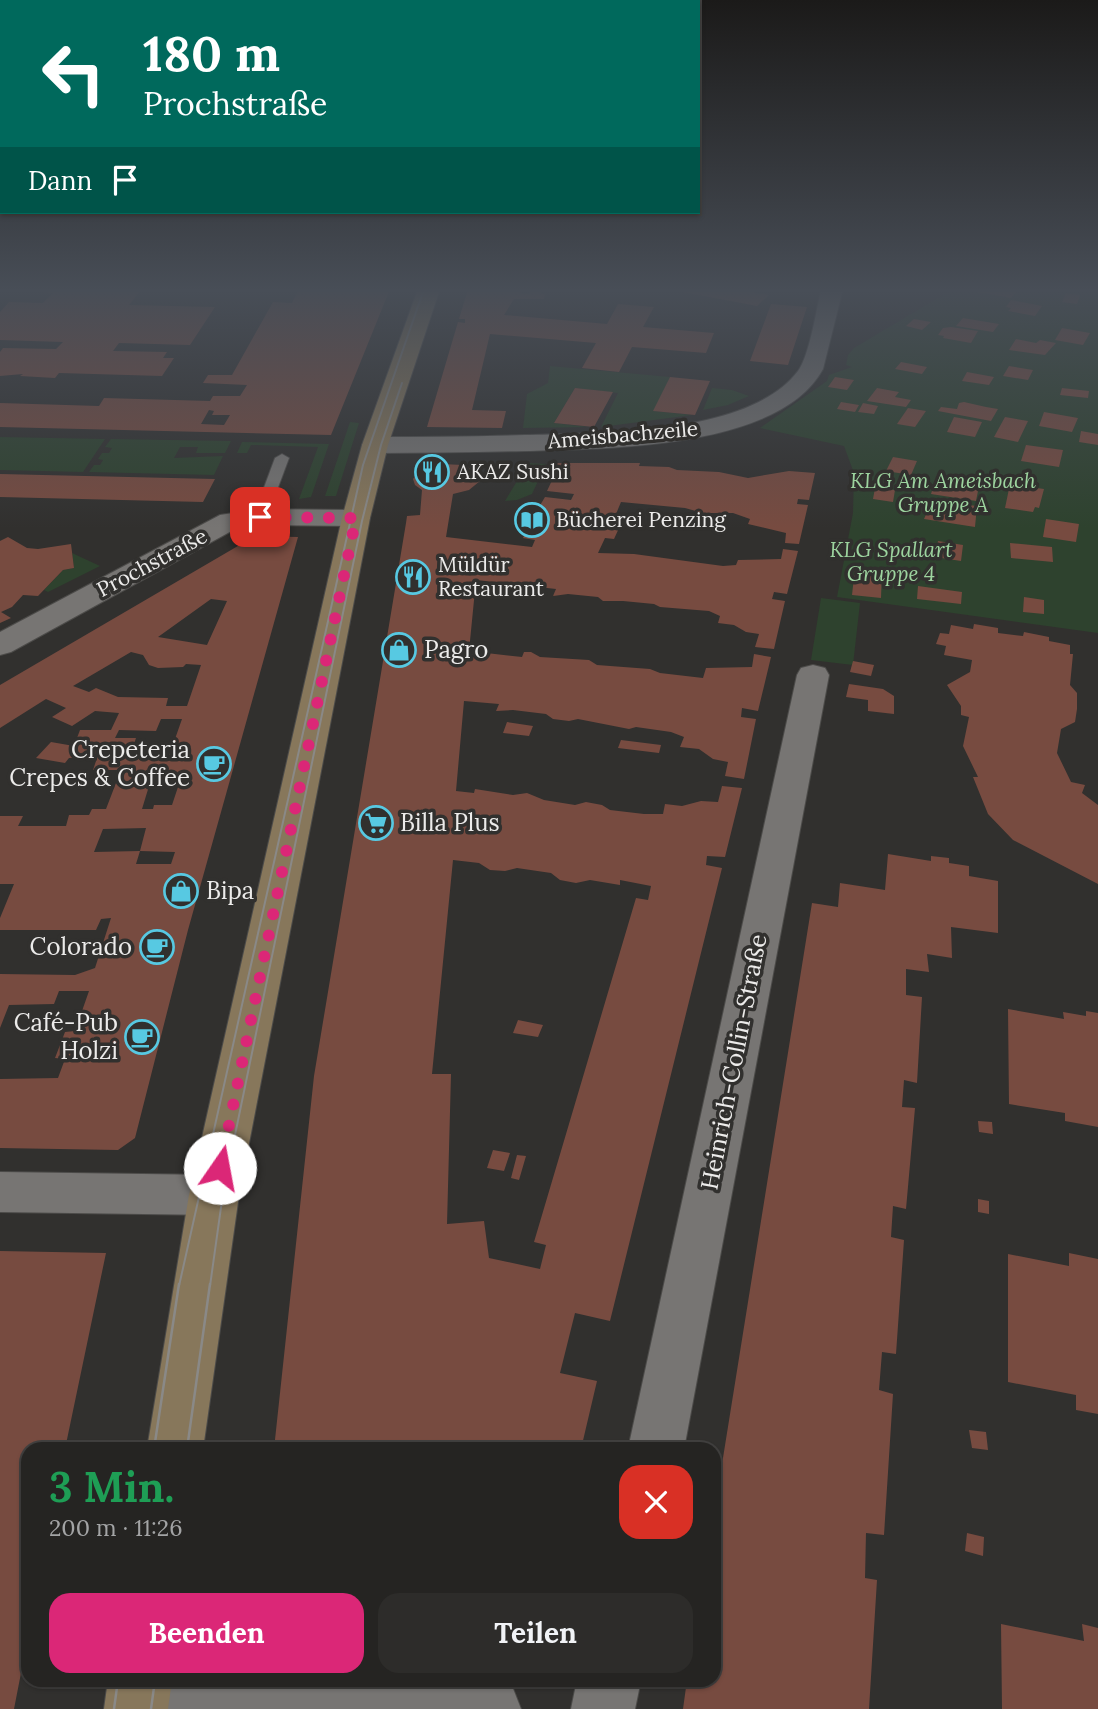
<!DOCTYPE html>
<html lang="de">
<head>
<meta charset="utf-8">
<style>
  body { margin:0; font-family:Lora,serif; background:#2d2c2a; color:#f1f3f6; height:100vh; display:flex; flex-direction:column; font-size:26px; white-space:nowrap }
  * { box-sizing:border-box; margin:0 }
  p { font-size:23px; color:#a3a4a5 }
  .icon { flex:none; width:38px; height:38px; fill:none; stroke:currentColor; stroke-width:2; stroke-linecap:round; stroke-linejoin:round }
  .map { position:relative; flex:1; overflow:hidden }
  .panel { position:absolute; left:21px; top:1442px; width:700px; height:245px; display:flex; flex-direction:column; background:#252422; border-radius:21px; box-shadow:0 2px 5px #0004,0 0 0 2px #424140 }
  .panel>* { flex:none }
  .hud { position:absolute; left:0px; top:0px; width:700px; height:214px; box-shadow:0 2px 5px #0004,0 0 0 2px #424140; background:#00695c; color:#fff; overflow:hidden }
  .pin { position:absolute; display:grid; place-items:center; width:60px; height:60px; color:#fff; margin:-30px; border-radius:14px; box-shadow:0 4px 10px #0006 }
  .me { position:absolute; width:77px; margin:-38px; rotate:12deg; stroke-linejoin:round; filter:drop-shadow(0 0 5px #0008) }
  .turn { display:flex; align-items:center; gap:24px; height:147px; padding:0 28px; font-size:32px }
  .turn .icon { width:91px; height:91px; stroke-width:2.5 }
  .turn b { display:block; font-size:49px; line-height:60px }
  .then { display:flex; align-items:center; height:66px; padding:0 28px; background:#0003; gap:14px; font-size:26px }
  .round { display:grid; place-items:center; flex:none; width:74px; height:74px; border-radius:21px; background:#2d2c2a }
  .headline { display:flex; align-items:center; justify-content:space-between; height:119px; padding:0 28px }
  h1 { font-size:42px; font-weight:700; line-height:52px; color:#1e9e55 }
  .action { display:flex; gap:14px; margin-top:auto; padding:14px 28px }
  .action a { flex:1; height:80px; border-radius:21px; background:#db2777; color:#fff; font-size:28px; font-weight:700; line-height:80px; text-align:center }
  .action a+a { background:#2d2c2a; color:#f1f3f6 }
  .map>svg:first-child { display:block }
</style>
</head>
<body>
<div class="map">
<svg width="1098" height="1709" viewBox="0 0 1098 1709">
  <rect width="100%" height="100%" fill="#31302e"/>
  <path fill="#2e422e" d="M 953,289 L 1098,289 L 1098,633 L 837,597 L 853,513 L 854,473 L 844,446 L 760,428 L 827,381 L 829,375 L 852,367 L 846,365 L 848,355 L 854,348 Z
    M 550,366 L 670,377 L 654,411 L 692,415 L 601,427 L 618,393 L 575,388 L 554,423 L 588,427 L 523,428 L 527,394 L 548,383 Z
    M 712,388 L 732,390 L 749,396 L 728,405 L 703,410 Z
    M 350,422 L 359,423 L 336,496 L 325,496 Z
    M 0,437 L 105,439 L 83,472 L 0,470 Z
    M 111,439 L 231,441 L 225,453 L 196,453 L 198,447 L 180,447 L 174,458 L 223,456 L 214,475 L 89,472 L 94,465 L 100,465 L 103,460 L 98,459 L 102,453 L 109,453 L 112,448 L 105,447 Z
    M 242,442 L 329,444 L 311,497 L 299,499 L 318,447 L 251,445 L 247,453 L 237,453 Z
    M 528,463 L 546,464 L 532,494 L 517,500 L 505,501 Z
    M 72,553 L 100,566 L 48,592 L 44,590 L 63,570 L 74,568 Z
    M 821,598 L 860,603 L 853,665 L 811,660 Z"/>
  <path fill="#774b40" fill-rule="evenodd" d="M 45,289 L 142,289 L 129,305 L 215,307 L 190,345 L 119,343 L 113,351 L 167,352 L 163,358 L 174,358 L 162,376 L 59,373 L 55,378 L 20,376 L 23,374 L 0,376 L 0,352 L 3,348 L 56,349 L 63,342 L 0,340 L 0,312 L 9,302 L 43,303 L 53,293 L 41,292 Z
    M 299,289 L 390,289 L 331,435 L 0,427 L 0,403 L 99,406 L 104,398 L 210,401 L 213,396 L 240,396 L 247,385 L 203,383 L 208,375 L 232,375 L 273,302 L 292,303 ZM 209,410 L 214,411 L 212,415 L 230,415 L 224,425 L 201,424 Z
    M 468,289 L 521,289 L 520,293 L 529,294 L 531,289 L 542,289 L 541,294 L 545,294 L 544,299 L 514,299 L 504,315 L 607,324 L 618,304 L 654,307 L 643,327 L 714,333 L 706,353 L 632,347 L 619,372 L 582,368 L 596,343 L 490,334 L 472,410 L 506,411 L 502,428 L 427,427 L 458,322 L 465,323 L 465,319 L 459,319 Z
    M 667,289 L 733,289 L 769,295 L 757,306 Z
    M 975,289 L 1009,289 L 1016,292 L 1011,298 L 972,291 Z
    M 1066,293 L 1080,295 L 1077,304 L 1062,302 Z
    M 1011,300 L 1042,306 L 1035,316 L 1008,311 L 1011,308 L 1006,307 Z
    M 771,304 L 807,307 L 788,365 L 750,361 Z
    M 963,318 L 999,324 L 993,332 L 956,326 Z
    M 914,319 L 931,322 L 922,330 L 906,326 Z
    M 951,327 L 978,331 L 971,343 L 943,338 L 944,336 L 938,335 L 943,328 Z
    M 1062,328 L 1090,333 L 1083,345 L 1055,340 Z
    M 1016,339 L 1036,343 L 1040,340 L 1056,343 L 1045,355 L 1009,350 Z
    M 901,362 L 927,367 L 922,374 L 895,369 Z
    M 1009,366 L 1033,370 L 1028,380 L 1003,376 Z
    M 967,372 L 994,377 L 989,385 L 962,381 Z
    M 670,377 L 710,381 L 695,415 L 653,411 Z
    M 835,377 L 854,380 L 847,390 L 828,387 Z
    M 575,388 L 613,392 L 594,427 L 554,423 Z
    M 877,388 L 899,392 L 895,397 L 911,400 L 906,407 L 867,401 Z
    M 1062,388 L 1089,391 L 1088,398 L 1060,395 Z
    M 841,402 L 859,405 L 855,412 L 837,409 Z
    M 964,402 L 986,407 L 998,409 L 991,421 L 938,411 L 941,407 L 957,409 L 959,403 Z
    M 863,403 L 878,406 L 874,414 L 858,412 Z
    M 908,408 L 926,411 L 915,427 L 897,424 Z
    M 1044,412 L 1078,418 L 1072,432 L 1039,426 Z
    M 954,417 L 982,422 L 975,437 L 947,432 Z
    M 1005,417 L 1028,421 L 1018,442 L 994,437 Z
    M 1081,431 L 1098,434 L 1098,445 L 1079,442 Z
    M 1026,445 L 1063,450 L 1059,467 L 1021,461 Z
    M 893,457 L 917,461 L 911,475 L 886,471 Z
    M 551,463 L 640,463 L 639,466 L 669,467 L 677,470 L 719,472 L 748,478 L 789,471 L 815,473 L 809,500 L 798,499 L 797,504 L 808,505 L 799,544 L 785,543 L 786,533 L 748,524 L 750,519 L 733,513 L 703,513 L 685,508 L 621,502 L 616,514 L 625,515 L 614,539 L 605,538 L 598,553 L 634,554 L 723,566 L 736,565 L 738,560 L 781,559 L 783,549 L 798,551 L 787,594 L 774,592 L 772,599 L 785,601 L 774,649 L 755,647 L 759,634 L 746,632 L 734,625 L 718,623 L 720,616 L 709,611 L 660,607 L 654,604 L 623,601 L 603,601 L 598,597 L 568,594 L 553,596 L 556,589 L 476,580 L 469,651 L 522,657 L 524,652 L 531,652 L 540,657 L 589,660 L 597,665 L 650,669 L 660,673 L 703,678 L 706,668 L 752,667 L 754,654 L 771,657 L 758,711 L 742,708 L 741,717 L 756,719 L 744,779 L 725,776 L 728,762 L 713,759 L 699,749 L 680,747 L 684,737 L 671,732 L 636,727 L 629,729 L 578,719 L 569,721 L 553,719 L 546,714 L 513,710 L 496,711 L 499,704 L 464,701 L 456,791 L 474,793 L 475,789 L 513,795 L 527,793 L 544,800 L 575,805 L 586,802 L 602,805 L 610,810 L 644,814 L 663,814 L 665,804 L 682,806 L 701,801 L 718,802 L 722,786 L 742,788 L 725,857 L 707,856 L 706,865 L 722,868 L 610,1321 L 575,1313 L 560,1373 L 597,1381 L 581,1449 L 274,1449 L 314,1076 L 406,523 L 407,516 L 420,515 L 422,490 L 415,485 L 413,479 L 421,469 L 442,464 L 463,465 L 474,469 L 481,476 L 480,481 L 469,490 L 453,494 L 446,537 L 532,547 L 535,540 L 523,538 L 528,527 L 526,520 L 530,512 L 539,507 L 545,497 L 571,500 L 574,494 L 547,491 L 555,474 ZM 453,860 L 479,863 L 490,870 L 505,871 L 517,868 L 551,873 L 560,880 L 576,883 L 590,880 L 620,885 L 620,880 L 651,886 L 648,900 L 636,898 L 534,1242 L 546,1245 L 540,1269 L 489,1258 L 484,1221 L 447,1224 L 451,1074 L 432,1074 Z
    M 0,474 L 215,479 L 203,502 L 0,497 Z
    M 937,475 L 980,481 L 976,501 L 931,494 Z
    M 1010,484 L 1044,489 L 1039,508 L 1035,507 L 1033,512 L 1005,508 Z
    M 875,488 L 895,490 L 893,502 L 873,499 Z
    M 936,501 L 977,506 L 975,527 L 924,519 L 928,510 L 935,511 Z
    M 1046,519 L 1079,524 L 1076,542 L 1043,537 Z
    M 255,536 L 298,537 L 188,930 L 135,1138 L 118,1150 L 0,1148 L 0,1079 L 58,1078 L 65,1059 L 55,1058 L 65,1032 L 75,1031 L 89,991 L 59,991 L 54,1004 L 9,1005 L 0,1028 L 0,974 L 75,975 L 95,968 L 111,918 L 101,919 L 96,930 L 0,930 L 0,918 L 14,884 L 0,884 L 0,816 L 23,816 L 18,826 L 66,826 L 69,815 L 89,815 L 92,809 L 106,809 L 121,770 L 93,770 L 97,758 L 69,758 L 65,763 L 36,758 L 51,742 L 74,746 L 80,730 L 111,730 L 119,713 L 95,711 L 72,726 L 52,717 L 66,708 L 46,699 L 0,728 L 0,685 ZM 211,599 L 227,601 L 207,645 L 158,637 ZM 131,652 L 143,655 L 149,665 L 158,668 L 183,667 L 186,664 L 201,665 L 187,706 L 166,706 L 168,698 L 118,697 L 96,688 L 89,692 L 73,686 ZM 161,719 L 182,719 L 169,756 L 130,756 L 136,738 L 115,738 L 119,730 L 156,731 ZM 153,773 L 163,773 L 162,778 L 181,778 L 172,805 L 154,805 L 153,809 L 142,809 ZM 146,828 L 140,851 L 175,852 L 171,864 L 136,864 L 140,851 L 94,852 L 103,829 Z
    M 8,537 L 27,548 L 38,549 L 71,544 L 74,568 L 63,570 L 38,596 L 23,595 L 12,607 L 1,612 L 11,618 L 0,623 L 0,541 Z
    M 938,541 L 963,545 L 961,561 L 935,557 Z
    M 1010,543 L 1052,547 L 1053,562 L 1011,558 Z
    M 855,568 L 882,571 L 881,598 L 852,595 Z
    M 918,586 L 962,592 L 961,604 L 917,599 Z
    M 1024,597 L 1044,600 L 1044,614 L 1023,612 Z
    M 974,624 L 998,628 L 998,633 L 1023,636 L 1024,632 L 1049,637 L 1049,641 L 1070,645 L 1070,654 L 1073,654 L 1070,685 L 1077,693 L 1077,709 L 1075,722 L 1061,729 L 1057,753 L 1071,782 L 1085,785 L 1082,793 L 1098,805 L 1098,884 L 1013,840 L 988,814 L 973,777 L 978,777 L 963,746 L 969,717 L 961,715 L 961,706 L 947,685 L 970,672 L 972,660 L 944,655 L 946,646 L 936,644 L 940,633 L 949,634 L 951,625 L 973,629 Z
    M 853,661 L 874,665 L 871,676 L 850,672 Z
    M 849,684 L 883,689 L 894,696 L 894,714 L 868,711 L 868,700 L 846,697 Z
    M 507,722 L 533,726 L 529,736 L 503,733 Z
    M 621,740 L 661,745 L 659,753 L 618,748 Z
    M 888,854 L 931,861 L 931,856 L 949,858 L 949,863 L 969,866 L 969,876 L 998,881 L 998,933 L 951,927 L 952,958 L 927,954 L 929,972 L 906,969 L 906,995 L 922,997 L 917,1083 L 904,1080 L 902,1107 L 915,1108 L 906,1209 L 893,1206 L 891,1237 L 904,1240 L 896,1354 L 882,1352 L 879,1390 L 893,1394 L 884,1535 L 866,1533 L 865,1578 L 877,1580 L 869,1709 L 683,1709 L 687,1680 L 714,1680 L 714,1514 L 812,903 L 838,907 L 840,883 L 885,890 Z
    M 1008,1009 L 1064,1019 L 1063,1012 L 1086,1016 L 1086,1011 L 1098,1013 L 1098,1127 L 1065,1121 L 1065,1113 L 1009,1104 Z
    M 518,1020 L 543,1025 L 538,1037 L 513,1033 Z
    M 978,1121 L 992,1122 L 993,1134 L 979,1132 Z
    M 493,1150 L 510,1153 L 504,1171 L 487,1168 Z
    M 517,1155 L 526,1156 L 519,1180 L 511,1178 Z
    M 978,1199 L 989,1201 L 989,1214 L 978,1212 Z
    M 0,1251 L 106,1253 L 65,1449 L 28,1449 L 28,1637 L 14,1709 L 0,1709 Z
    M 1069,1253 L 1098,1259 L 1098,1414 L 1076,1410 L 1076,1395 L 1008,1382 L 1008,1254 L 1069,1266 Z
    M 969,1430 L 986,1432 L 988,1450 L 972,1448 Z
    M 967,1533 L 984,1537 L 983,1556 L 965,1551 Z
    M 1001,1624 L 1084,1641 L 1082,1624 L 1098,1628 L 1098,1709 L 1002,1709 Z"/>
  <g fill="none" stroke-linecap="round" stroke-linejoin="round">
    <g stroke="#4c4b49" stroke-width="2">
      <path id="lane" d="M 282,454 L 289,458 L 267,517 L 265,520 L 255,520 L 253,517 L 275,458 Z"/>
    </g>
    <g stroke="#4c4b49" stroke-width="2">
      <path id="street" d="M 821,289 L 843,289 L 823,369 C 779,450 605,448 525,451 C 475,452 425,453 375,453 L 366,450 L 362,445 L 366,440 L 375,437 C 425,437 475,437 525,435 C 598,433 749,436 798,371 C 809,357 817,308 821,289 Z
        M 260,509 L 356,510 L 366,512 L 370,518 L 366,524 L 356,526 L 260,525 L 237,528 L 11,652 L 0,655 L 0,632 L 220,515 Z
        M 813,665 L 825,668 L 829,675 L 684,1449 L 628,1449 L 797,675 L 801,668 Z
        M 0,1172 L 214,1175 L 231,1181 L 239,1195 L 231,1209 L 214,1215 L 0,1212 Z
        M 115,1680 L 497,1680 L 512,1686 L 521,1709 L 140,1709 L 124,1703 Z
        M 577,1680 L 641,1680 L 635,1709 L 571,1709 Z"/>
    </g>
    <g stroke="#4c4b49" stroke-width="2">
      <path id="secondary" d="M 418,289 L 440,289 L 388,445 L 370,518 L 239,1195 L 203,1449 L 147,1449 L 189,1195 L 342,518 L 362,445 Z
        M 108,1680 L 172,1680 L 168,1709 L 104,1709 Z"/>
    </g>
    <use href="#lane" fill="#777573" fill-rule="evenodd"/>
    <use href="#street" fill="#777573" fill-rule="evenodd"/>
    <use href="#secondary" fill="#87775b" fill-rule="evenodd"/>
    <path stroke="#8a8987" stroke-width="2" d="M 179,1286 L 363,465 L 424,289
      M 210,1286 L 223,1193 L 362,521 L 381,445 L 402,383"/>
    <path stroke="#8a8987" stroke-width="2.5" d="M 154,1449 L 179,1284
      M 187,1449 L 210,1284
      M 114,1709 L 118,1680
      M 151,1709 L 155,1680"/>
  </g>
  <linearGradient id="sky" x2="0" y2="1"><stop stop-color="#1b1a19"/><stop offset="0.55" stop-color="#484e57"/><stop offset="1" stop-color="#484e57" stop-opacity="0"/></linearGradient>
  <rect width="1098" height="528" fill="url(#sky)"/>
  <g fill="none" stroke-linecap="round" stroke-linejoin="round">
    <path stroke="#db2777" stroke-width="12" stroke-dasharray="0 21.6" d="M 220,1168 L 356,518 L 260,517"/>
  </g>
  <defs>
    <g id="restaurant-ring" transform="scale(1.75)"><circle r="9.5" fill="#31302e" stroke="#57c9e2" stroke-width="1.5"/><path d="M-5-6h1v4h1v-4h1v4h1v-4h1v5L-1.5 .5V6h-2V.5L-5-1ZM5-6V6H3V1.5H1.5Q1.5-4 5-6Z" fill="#57c9e2"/></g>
    <g id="library-ring" transform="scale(1.75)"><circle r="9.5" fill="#31302e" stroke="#57c9e2" stroke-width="1.5"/><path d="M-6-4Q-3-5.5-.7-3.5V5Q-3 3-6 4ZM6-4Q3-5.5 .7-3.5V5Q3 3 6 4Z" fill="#57c9e2"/></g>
    <g id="shop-ring" transform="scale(1.75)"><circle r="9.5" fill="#31302e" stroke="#57c9e2" stroke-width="1.5"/><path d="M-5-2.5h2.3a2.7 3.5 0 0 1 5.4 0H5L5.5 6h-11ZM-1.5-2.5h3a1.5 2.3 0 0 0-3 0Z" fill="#57c9e2"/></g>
    <g id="cafe-ring" transform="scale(1.75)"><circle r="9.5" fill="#31302e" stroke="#57c9e2" stroke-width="1.5"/><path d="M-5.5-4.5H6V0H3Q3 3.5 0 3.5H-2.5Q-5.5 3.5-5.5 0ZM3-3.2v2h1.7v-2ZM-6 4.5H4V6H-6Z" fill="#57c9e2"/></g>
    <g id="supermarket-ring" transform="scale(1.75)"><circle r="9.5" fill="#31302e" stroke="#57c9e2" stroke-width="1.5"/><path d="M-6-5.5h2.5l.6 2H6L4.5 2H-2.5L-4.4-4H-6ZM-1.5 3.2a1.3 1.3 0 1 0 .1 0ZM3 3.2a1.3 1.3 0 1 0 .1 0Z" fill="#57c9e2"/></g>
  </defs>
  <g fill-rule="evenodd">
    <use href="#restaurant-ring" x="432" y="472"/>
    <use href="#library-ring" x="532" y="520"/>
    <use href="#restaurant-ring" x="413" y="577"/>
    <use href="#shop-ring" x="399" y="650"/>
    <use href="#cafe-ring" x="214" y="764"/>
    <use href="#supermarket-ring" x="376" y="823"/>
    <use href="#shop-ring" x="181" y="891"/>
    <use href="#cafe-ring" x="157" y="947"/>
    <use href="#cafe-ring" x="142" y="1037"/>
  </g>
  <g text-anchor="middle" stroke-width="7" stroke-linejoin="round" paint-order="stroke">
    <g font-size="21" fill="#ecebea" stroke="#31302e">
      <text transform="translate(623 435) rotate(-5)" y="7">Ameisbachzeile</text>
      <text transform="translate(152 563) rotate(-28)" y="7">Prochstraße</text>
    </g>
    <g font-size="21" fill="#ecebea" stroke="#31302e" text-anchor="start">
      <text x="457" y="479">AKAZ Sushi</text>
      <text x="556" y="527">Bücherei Penzing</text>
      <text x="438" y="572">Müldür<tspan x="438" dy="24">Restaurant</tspan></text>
    </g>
    <g font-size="21" font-style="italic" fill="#9dd49f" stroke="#31302e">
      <text x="943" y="488">KLG Am Ameisbach<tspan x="943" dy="24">Gruppe A</tspan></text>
      <text x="891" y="557">KLG Spallart<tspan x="891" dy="24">Gruppe 4</tspan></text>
    </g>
    <g font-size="24" fill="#ecebea" stroke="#31302e" text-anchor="start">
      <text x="424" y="658">Pagro</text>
      <text x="190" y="758" text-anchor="end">Crepeteria<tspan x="190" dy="28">Crepes &amp; Coffee</tspan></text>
      <text x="400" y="831">Billa Plus</text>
      <text x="206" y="899">Bipa</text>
      <text x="132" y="955" text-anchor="end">Colorado</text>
      <text x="118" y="1031" text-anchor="end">Café-Pub<tspan x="118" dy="28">Holzi</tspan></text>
    </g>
    <g font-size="24" fill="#ecebea" stroke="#31302e">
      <text transform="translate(734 1062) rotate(-79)" y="8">Heinrich-Collin-Straße</text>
    </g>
  </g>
</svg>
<div class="pin" style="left:260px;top:517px;background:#d93025"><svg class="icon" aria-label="arrive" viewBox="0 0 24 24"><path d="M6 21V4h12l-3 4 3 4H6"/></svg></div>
<svg class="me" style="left:220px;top:1168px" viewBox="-20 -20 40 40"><circle r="19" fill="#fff"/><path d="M0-13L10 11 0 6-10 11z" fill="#db2777"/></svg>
<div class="hud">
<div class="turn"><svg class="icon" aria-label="left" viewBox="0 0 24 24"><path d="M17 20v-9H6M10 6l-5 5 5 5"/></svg><div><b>180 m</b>Prochstraße</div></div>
<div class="then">Dann<svg class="icon" aria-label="arrive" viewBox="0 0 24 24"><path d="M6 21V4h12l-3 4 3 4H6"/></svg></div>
</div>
<section class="panel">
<div class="headline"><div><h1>3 Min.</h1><p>200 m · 11:26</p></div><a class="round" style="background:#d93025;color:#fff"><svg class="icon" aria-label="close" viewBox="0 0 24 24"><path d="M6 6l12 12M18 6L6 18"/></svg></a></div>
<div class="action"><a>Beenden</a><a>Teilen</a></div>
</section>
</div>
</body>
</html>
